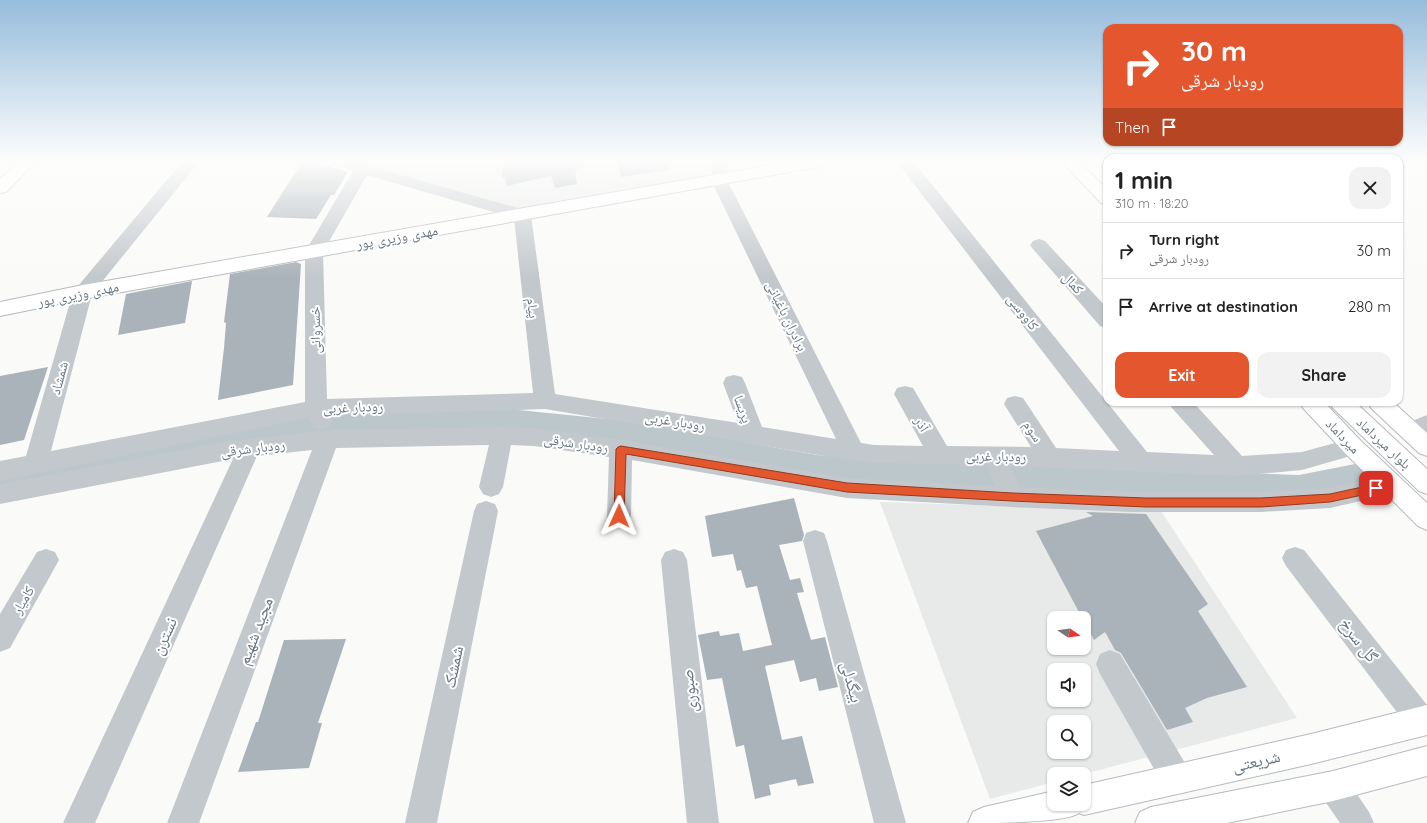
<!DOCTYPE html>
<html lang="en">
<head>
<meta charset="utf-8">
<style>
  body { margin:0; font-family:Quicksand,"Noto Naskh Arabic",sans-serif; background:#f2f2f2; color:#222; height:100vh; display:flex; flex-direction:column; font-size:15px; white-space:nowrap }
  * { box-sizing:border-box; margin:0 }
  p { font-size:13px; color:#767676 }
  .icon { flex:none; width:22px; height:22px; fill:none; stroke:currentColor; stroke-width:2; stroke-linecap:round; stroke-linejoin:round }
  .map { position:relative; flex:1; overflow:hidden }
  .panel { position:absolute; left:1103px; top:154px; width:300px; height:252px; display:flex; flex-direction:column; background:#fff; border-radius:12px; box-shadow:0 1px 3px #0004 }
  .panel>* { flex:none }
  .top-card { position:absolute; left:1103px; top:24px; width:300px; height:122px; border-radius:12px; box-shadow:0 1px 3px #0004; background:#e4572e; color:#fff; overflow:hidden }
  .needle { width:26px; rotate:103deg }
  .controls { position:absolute; left:1047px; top:611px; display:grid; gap:8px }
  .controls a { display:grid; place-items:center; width:44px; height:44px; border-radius:8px; background:#fff; box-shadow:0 1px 3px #0004; font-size:20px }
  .pin { position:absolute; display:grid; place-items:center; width:34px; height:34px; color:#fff; margin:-17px; border-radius:8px; box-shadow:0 2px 6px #0006 }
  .me { position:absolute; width:44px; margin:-22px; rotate:1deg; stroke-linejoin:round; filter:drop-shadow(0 0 3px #0008) }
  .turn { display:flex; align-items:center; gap:14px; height:84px; padding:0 12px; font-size:18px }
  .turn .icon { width:52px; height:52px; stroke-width:2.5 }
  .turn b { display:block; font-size:28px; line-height:34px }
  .then { display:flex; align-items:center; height:38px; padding:0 12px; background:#0003; gap:8px; font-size:15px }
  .round { display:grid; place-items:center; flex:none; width:42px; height:42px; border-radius:12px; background:#f2f2f2 }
  .overview { display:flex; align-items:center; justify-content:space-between; height:68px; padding:0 12px }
  h1 { font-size:24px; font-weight:700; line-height:30px }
  .button { display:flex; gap:8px; margin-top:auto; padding:8px 12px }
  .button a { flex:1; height:46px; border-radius:12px; background:#e4572e; color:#fff; font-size:16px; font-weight:700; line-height:46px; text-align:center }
  .button a+a { background:#f2f2f2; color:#222 }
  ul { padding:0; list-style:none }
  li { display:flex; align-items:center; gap:12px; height:56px; padding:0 12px; border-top:1px solid #e0e0e0 }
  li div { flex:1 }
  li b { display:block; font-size:15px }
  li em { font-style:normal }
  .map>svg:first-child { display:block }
</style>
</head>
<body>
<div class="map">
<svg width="1427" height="823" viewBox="0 0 1427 823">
  <rect width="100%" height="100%" fill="#fafaf8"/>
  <path fill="#e8e9e9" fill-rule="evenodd" d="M 376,162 L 713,162 L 712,176 L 522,210 L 373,167 Z
    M 880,502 L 1161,511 L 1297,718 L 1084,774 L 1054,774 L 1054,782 L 990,799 ZM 1054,618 L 1084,618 L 1084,648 L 1054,648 ZM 1054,670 L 1084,670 L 1084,700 L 1054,700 ZM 1054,722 L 1084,722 L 1084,752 L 1054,752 Z"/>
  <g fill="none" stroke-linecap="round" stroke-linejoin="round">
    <path fill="#bbc7cb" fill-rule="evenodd" d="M 353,407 L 509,409 L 627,421 L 817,455 L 869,460 L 1299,475 L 1360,463 L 1371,467 L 1376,476 L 1371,485 L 1299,503 L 869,486 L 817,481 L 627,445 L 509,433 L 353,431 L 185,459 L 0,500 L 0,472 L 185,433 Z"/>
  </g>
  <path fill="#aab3b9" d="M 302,162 L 314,162 L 348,172 L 334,195 L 331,195 L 316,219 L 267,217 Z
    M 512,162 L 585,162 L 585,167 L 575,170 L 577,184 L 555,188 L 551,176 L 507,186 L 505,177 L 502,178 L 503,164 Z
    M 617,162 L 668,162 L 669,170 L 621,177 Z
    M 296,262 L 301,264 L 293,385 L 218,400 L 224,348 L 226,323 L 224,322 L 230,274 Z
    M 192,281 L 185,323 L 118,335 L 126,294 Z
    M 48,367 L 24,440 L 0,445 L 0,376 Z
    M 794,498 L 804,535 L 802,541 L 779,545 L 790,580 L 800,578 L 804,592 L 797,593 L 811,640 L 825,637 L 838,687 L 819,691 L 816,678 L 800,682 L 794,660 L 765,666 L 782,740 L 802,736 L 814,783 L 798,786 L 796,779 L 769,785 L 771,795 L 755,799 L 744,745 L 736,747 L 722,678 L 707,680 L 698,635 L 719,631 L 720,636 L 739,633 L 743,651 L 772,645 L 757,586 L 746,588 L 741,570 L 737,571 L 733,554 L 712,557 L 705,516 Z
    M 1086,512 L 1146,514 L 1208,604 L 1198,611 L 1247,687 L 1207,698 L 1185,708 L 1193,722 L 1167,730 L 1121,653 L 1115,650 L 1105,632 L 1094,640 L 1084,621 L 1084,618 L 1082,618 L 1036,531 L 1093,516 Z
    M 346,639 L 318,723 L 322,723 L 309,768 L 238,772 L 256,722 L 258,722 L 284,640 Z"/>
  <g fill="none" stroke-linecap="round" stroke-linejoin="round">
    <g stroke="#b5babe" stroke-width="2">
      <path id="major" d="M 18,162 L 36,162 L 6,192 L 0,193 L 0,179 Z
        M 788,162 L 825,162 L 823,165 L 817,167 L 83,299 L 0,316 L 0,302 L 83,285 Z
        M 1062,162 L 1079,162 L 1107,189 L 1107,204 L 1101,203 Z
        M 1300,402 L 1324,402 L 1361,441 L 1427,503 L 1427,530 L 1418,526 L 1345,453 L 1303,408 Z
        M 1330,402 L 1355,402 L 1427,469 L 1427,494 L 1419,491 L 1333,408 Z
        M 1368,402 L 1393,402 L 1427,433 L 1427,456 L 1419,453 L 1371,408 Z
        M 1427,705 L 1427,735 L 1311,764 L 1084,815 L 1079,813 C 1066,823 990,823 968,823 L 973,812 L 984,807 L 1054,791 L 1054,804 L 1084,804 L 1084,785 L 1311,734 Z
        M 1427,746 L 1427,776 L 1333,801 L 1227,823 L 1135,823 L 1140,812 L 1151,807 L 1333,771 Z"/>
    </g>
    <path fill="#c3c8cc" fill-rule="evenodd" d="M 182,162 L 199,162 L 92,294 L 51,451 L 305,402 L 305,252 L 353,171 L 333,165 L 331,162 L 375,162 L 373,167 L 528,211 L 531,215 L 555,394 L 738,423 L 723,383 L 726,377 L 734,375 L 742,377 L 745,383 L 762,427 L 836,439 L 711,180 L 713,162 L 729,162 L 727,180 L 861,443 L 874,445 L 923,446 L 894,394 L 897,388 L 905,386 L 913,388 L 947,446 L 1031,447 L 1004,404 L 1007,398 L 1015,396 L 1023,398 L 1056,448 L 1119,451 L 897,162 L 914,162 L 1147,452 L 1214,455 L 1172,408 L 1169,402 L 1193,402 L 1242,456 L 1302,452 L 1353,438 L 1361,441 L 1364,447 L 1361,453 L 1302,470 L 1237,476 L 1011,466 L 1020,487 L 1132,492 L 1261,492 L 1330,488 L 1392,474 L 1400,477 L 1404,484 L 1400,491 L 1392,494 L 1330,508 L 1261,512 L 1132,512 L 1012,507 L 847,498 L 632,460 L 631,516 L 628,523 L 619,526 L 610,523 L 607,516 L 609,457 L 534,446 L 511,445 L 503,487 L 499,494 L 491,497 L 483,494 L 479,487 L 489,445 L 336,448 L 199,823 L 167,823 L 312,450 L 257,456 L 95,823 L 63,823 L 233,459 L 0,504 L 0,484 L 230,441 L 328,430 L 502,427 L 534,428 L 621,440 L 847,478 L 995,486 L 987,465 L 874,463 L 854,461 L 545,409 L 330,416 L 332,421 L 329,427 L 321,430 L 313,427 L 309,418 L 0,481 L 0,461 L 26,456 L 73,292 ZM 367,175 L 514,218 L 533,393 L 327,399 L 323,252 Z
      M 1039,239 L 1045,241 L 1107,308 L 1107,328 L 1100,326 L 1033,249 L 1030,245 L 1033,241 Z
      M 1427,415 L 1427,433 L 1410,440 L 1402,437 L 1399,431 L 1402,425 Z
      M 486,501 L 495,504 L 498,511 L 437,823 L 405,823 L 474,511 L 477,504 Z
      M 815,530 L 824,533 L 827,541 L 906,823 L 874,823 L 803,541 L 806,533 Z
      M 1295,547 L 1304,550 L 1427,705 L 1427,734 L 1422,737 L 1412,732 L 1286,566 L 1282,558 L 1286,550 Z
      M 46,549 L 55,552 L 59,560 L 10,648 L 0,652 L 0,614 L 37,552 Z
      M 674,549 L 683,552 L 687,560 L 719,823 L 687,823 L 661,560 L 665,552 Z
      M 1110,650 L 1120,654 L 1188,768 L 1192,779 L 1188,790 L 1177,794 L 1166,790 L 1100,674 L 1096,664 L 1100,654 Z
      M 1333,771 L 1344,775 L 1369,812 L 1374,823 L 1340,823 L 1322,797 L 1318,786 L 1322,775 Z"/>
    <use href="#major" fill="#fff" fill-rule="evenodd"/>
  </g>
  <linearGradient id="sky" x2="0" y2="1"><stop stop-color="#96bcdc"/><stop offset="0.58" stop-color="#fdfdfc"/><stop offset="1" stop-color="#fdfdfc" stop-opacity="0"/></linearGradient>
  <rect width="1427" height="277" fill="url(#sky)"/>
  <path fill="#e4572e" stroke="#94391e" d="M 621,446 L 847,483 L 1012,493 L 1146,498 L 1261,498 L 1330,494 L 1376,484 L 1380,485 L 1381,488 L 1380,491 L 1376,492 L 1330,502 L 1261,507 L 1146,507 L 1012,501 L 847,492 L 626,454 L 624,516 L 623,519 L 619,520 L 616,519 L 614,516 L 616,449 L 618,447 Z"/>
  <g text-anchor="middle" stroke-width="4" stroke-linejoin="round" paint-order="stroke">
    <g font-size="14" fill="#657683" stroke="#fff">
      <text transform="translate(397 237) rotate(-10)" y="5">مهدی وزیری پور</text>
      <text transform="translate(1073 283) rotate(48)" y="5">کمال</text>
      <text transform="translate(78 294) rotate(-11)" y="5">مهدی وزیری پور</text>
      <text transform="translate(533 308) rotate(83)" y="5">پیام</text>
      <text transform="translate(1023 312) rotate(52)" y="5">کاووسی</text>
      <text transform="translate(787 316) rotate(64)" y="5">برادران باغیانی</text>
      <text transform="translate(315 330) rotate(-91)" y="5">خسروانی</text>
      <text transform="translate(59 378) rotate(-75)" y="5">شمشاد</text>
      <text transform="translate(353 407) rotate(-2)" y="5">رودبار غربی</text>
      <text transform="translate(743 409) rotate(70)" y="5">پریسا</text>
      <text transform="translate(675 421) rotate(9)" y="5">رودبار غربی</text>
      <text transform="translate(922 424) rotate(60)" y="5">آذر</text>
      <text transform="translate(1033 431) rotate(56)" y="5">سوم</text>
      <text transform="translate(1343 436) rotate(46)" y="5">میرداماد</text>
      <text transform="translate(576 443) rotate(8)" y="5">رودبار شرقی</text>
      <text transform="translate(1384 443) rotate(43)" y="5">بلوار میرداماد</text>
      <text transform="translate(253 448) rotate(-7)" y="5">رودبار شرقی</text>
      <text transform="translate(996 456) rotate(1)" y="5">رودبار غربی</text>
      <text transform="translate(23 600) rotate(-60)" y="5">کامیار</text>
    </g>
    <g font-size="17" fill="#657683" stroke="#fff">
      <text transform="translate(255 631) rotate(-69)" y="6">مجید شهیم</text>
      <text transform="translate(164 636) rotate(-66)" y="6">نسترن</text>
      <text transform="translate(1359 640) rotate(52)" y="6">گل سرخ</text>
      <text transform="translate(453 667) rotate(-78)" y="6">شمشک</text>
      <text transform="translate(852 682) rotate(75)" y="6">بیگدلی</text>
      <text transform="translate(689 691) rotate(-96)" y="6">صبوری</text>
      <text transform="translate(1256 761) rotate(-13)" y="6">شریعتی</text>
    </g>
  </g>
</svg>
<div class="controls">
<a><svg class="needle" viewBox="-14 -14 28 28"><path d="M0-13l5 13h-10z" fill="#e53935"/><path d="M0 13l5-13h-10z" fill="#767676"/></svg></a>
<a><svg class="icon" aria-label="sound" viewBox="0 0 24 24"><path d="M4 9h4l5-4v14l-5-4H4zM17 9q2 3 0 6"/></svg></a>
<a><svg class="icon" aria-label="search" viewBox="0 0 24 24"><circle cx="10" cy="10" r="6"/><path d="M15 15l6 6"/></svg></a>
<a><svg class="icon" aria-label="layers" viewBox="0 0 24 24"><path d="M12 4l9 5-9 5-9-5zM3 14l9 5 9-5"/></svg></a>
</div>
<div class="pin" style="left:1376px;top:488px;background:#d93025"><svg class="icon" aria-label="arrive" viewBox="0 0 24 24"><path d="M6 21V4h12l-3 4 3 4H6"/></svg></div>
<svg class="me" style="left:619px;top:516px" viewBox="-20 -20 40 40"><path d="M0-17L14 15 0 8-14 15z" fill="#e4572e" stroke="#fff" stroke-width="4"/></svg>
<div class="top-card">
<div class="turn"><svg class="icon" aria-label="right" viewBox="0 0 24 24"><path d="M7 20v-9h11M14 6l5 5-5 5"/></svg><div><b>30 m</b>رودبار شرقی</div></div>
<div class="then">Then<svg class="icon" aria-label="arrive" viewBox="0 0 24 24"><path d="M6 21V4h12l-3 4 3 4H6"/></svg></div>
</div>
<section class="panel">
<div class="overview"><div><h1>1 min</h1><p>310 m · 18:20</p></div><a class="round"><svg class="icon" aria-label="close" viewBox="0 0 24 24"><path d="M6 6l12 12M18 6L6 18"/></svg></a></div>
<ul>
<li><svg class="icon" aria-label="right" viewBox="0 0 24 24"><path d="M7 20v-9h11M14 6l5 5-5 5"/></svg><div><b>Turn right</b><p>رودبار شرقی</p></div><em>30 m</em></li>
<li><svg class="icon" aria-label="arrive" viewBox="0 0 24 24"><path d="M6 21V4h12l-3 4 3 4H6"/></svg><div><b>Arrive at destination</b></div><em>280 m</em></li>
</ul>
<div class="button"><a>Exit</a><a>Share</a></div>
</section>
</div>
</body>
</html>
